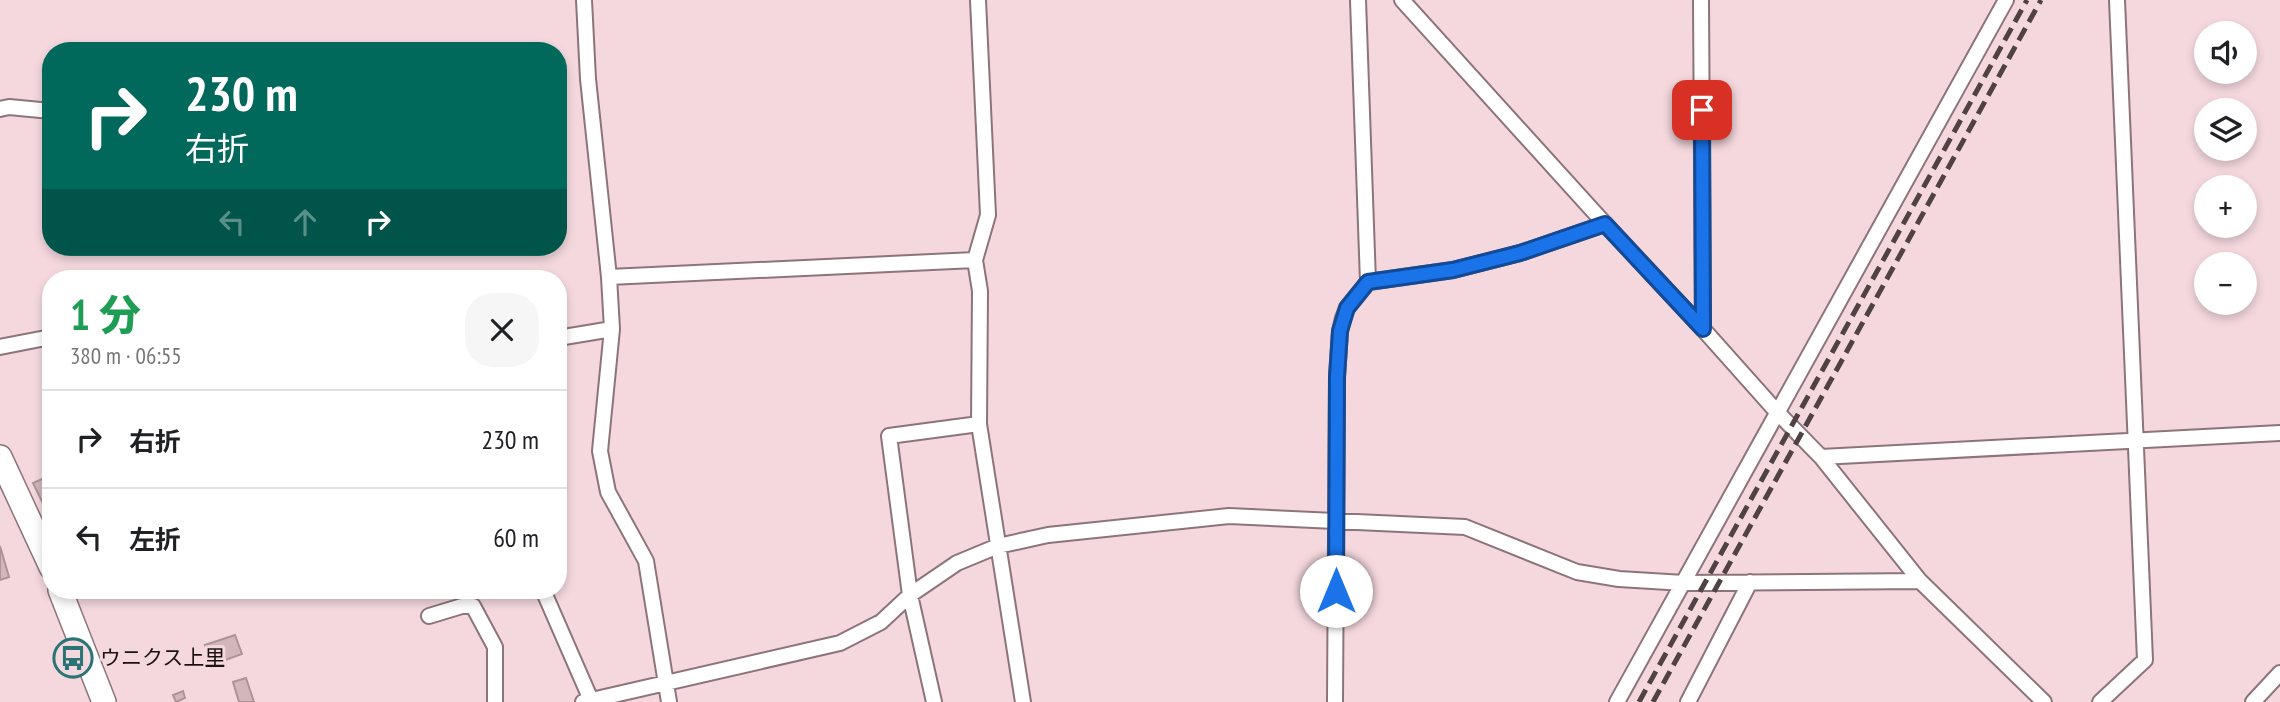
<!DOCTYPE html>
<html lang="ja">
<head>
<meta charset="utf-8">
<style>
  body { margin:0; font-family:"PT Sans Narrow","Noto Sans JP",sans-serif; background:#f6f6f6; color:#202124; height:100vh; display:flex; flex-direction:column; font-size:26px; white-space:nowrap }
  * { box-sizing:border-box; margin:0 }
  p { font-size:23px; color:#757577 }
  .icon { flex:none; width:38px; height:38px; fill:none; stroke:currentColor; stroke-width:2; stroke-linecap:round; stroke-linejoin:round }
  .map { position:relative; flex:1; overflow:hidden }
  .drawer { position:absolute; left:42px; top:270px; width:525px; height:329px; display:flex; flex-direction:column; background:#fff; border-radius:28px; box-shadow:0 4px 10px #0003 }
  .drawer>* { flex:none }
  .guide { position:absolute; left:42px; top:42px; width:525px; height:214px; border-radius:28px; box-shadow:0 4px 10px #0003; background:#00695c; color:#fff; overflow:hidden }
  .fabs { position:absolute; left:2194px; top:21px; display:grid; gap:14px }
  .fabs a { display:grid; place-items:center; width:63px; height:63px; border-radius:50%; background:#fff; box-shadow:0 4px 10px #0003; font-size:35px }
  .pin { position:absolute; display:grid; place-items:center; width:60px; height:60px; color:#fff; margin:-30px; border-radius:14px; box-shadow:0 4px 10px #0006 }
  .me { position:absolute; width:77px; margin:-38px; rotate:0deg; stroke-linejoin:round; filter:drop-shadow(0 0 5px #0008) }
  .turn { display:flex; align-items:center; gap:24px; height:147px; padding:0 28px; font-size:32px }
  .turn .icon { width:91px; height:91px; stroke-width:2.5 }
  .turn b { display:block; font-size:49px; line-height:60px }
  .lanes { display:flex; align-items:center; height:66px; padding:0 28px; background:#0003; justify-content:center; gap:35px; direction:ltr }
  .lanes .off { opacity:.35 }
  .round { display:grid; place-items:center; flex:none; width:74px; height:74px; border-radius:28px; background:#f6f6f6 }
  .head { display:flex; align-items:center; justify-content:space-between; height:119px; padding:0 28px }
  h1 { font-size:42px; font-weight:800; line-height:52px; color:#1e9e55 }
  ul { padding:0; list-style:none }
  li { display:flex; align-items:center; gap:21px; height:98px; padding:0 28px; border-top:2px solid #e0e0e0 }
  li div { flex:1 }
  li b { display:block; font-size:26px }
  li em { font-style:normal }
  .map>svg:first-child { display:block }
</style>
</head>
<body>
<div class="map">
<svg width="2280" height="702" viewBox="0 0 2280 702">
  <rect width="100%" height="100%" fill="#f4d8de"/>
  <path fill="#d2b6bc" stroke="#ad9398" stroke-width="2" d="M 51,475 L 51,520 L 33,483 Z
    M 0,546 L 9,577 L 0,580 Z
    M 235,635 L 242,654 L 212,665 L 205,645 Z
    M 246,678 L 254,702 L 239,702 L 233,682 Z
    M 183,691 L 185,698 L 176,702 L 173,695 Z"/>
  <g fill="none" stroke-linecap="round" stroke-linejoin="round">
    <g stroke="#8d747a" stroke-width="18">
      <path id="minor" d="M 584,0 L 588,79 L 609,277 L 612,329 L 600,451 L 608,492 L 646,561 L 669,702
        M 978,0 L 988,215 L 975,260 L 980,291 L 979,424 L 1023,702
        M 1358,0 L 1368,282
        M 1402,0 L 1605,224 L 1703,329 L 1777,412 L 1821,457 L 1920,581 L 2044,702
        M 1701,0 L 1703,329
        M 0,109 L 9,107 L 51,111
        M 609,277 L 975,260
        M 558,338 L 612,329
        M 0,347 L 51,337
        M 1821,457 L 2280,433
        M 543,590 L 591,700
        M 429,616 L 462,606 L 473,606 L 495,647 L 495,702
        M 583,702 L 840,643 L 881,622 L 910,595 L 957,563 L 998,546 L 1048,535 L 1229,516 L 1465,527 L 1577,572 L 1619,579 L 1684,583 L 1920,581
        M 934,702 L 910,595 L 889,436 L 979,424
        M 1335,702 L 1337,377 L 1340,331 L 1343,318 L 1347,308 L 1368,282 L 1453,270 L 1520,253 L 1605,224
        M 1617,702 L 2006,0
        M 1688,702 L 1750,582
        M 2100,702 L 2145,660 L 2117,0
        M 2253,702 L 2280,673"/>
    </g>
    <g stroke="#8d747a" stroke-width="26">
      <path id="primary" d="M 0,457 L 51,567
        M 60,590 L 104,702"/>
    </g>
    <use href="#minor" stroke="#fff" stroke-width="14"/>
    <use href="#primary" stroke="#fff" stroke-width="23"/>
    <path stroke="#4f4144" stroke-width="5" stroke-dasharray="14 7" stroke-linecap="butt" d="M 1639,702 L 2027,0
      M 1653,702 L 2041,0"/>
  </g>
  <g fill="none" stroke-linecap="round" stroke-linejoin="round">
    <g stroke="#114b97" stroke-width="18">
      <path id="route" d="M 1336,591 L 1337,377 L 1340,331 L 1347,308 L 1368,282 L 1453,270 L 1520,253 L 1605,224 L 1703,329 L 1702,110"/>
    </g>
    <use href="#route" stroke="#1a73e8" stroke-width="12"/>
  </g>
  <defs>
    <g id="bus-ring" transform="scale(2.0125)"><circle r="9.5" fill="#f4d8de" stroke="#2a7476" stroke-width="1.5"/><path d="M-5-6H5V4H4V6H2V4H-2V6H-4V4H-5ZM-3.5-4V0h7V-4ZM-3.5 1.2v1.5H-2V1.2ZM2 1.2v1.5H3.5V1.2Z" fill="#2a7476"/></g>
  </defs>
  <g fill-rule="evenodd">
    <use href="#bus-ring" x="73" y="658"/>
  </g>
  <g text-anchor="middle" stroke-width="6" stroke-linejoin="round" paint-order="stroke">
    <g font-size="21" fill="#1a1113" stroke="#f4d8de" text-anchor="start">
      <text x="100" y="665">ウニクス上里</text>
    </g>
  </g>
</svg>
<div class="fabs">
<a><svg class="icon" aria-label="sound" viewBox="0 0 24 24"><path d="M4 9h4l5-4v14l-5-4H4zM17 9q2 3 0 6"/></svg></a>
<a><svg class="icon" aria-label="layers" viewBox="0 0 24 24"><path d="M12 4l9 5-9 5-9-5zM3 14l9 5 9-5"/></svg></a>
<a>+</a>
<a>−</a>
</div>
<div class="pin" style="left:1702px;top:110px;background:#d93025"><svg class="icon" aria-label="arrive" viewBox="0 0 24 24"><path d="M6 21V4h12l-3 4 3 4H6"/></svg></div>
<svg class="me" style="left:1336px;top:591px" viewBox="-20 -20 40 40"><circle r="19" fill="#fff"/><path d="M0-13L10 11 0 6-10 11z" fill="#1a73e8"/></svg>
<div class="guide">
<div class="turn"><svg class="icon" aria-label="right" viewBox="0 0 24 24"><path d="M7 20v-9h11M14 6l5 5-5 5"/></svg><div><b>230 m</b>右折</div></div>
<div class="lanes"><svg class="icon off" aria-label="left" viewBox="0 0 24 24"><path d="M17 20v-9H6M10 6l-5 5 5 5"/></svg><svg class="icon off" aria-label="ahead" viewBox="0 0 24 24"><path d="M12 20V5M6 11l6-6 6 6"/></svg><svg class="icon" aria-label="right" viewBox="0 0 24 24"><path d="M7 20v-9h11M14 6l5 5-5 5"/></svg></div>
</div>
<section class="drawer">
<div class="head"><div><h1>1 分</h1><p>380 m · 06:55</p></div><a class="round"><svg class="icon" aria-label="close" viewBox="0 0 24 24"><path d="M6 6l12 12M18 6L6 18"/></svg></a></div>
<ul>
<li><svg class="icon" aria-label="right" viewBox="0 0 24 24"><path d="M7 20v-9h11M14 6l5 5-5 5"/></svg><div><b>右折</b></div><em>230 m</em></li>
<li><svg class="icon" aria-label="left" viewBox="0 0 24 24"><path d="M17 20v-9H6M10 6l-5 5 5 5"/></svg><div><b>左折</b></div><em>60 m</em></li>
</ul>
</section>
</div>
</body>
</html>
